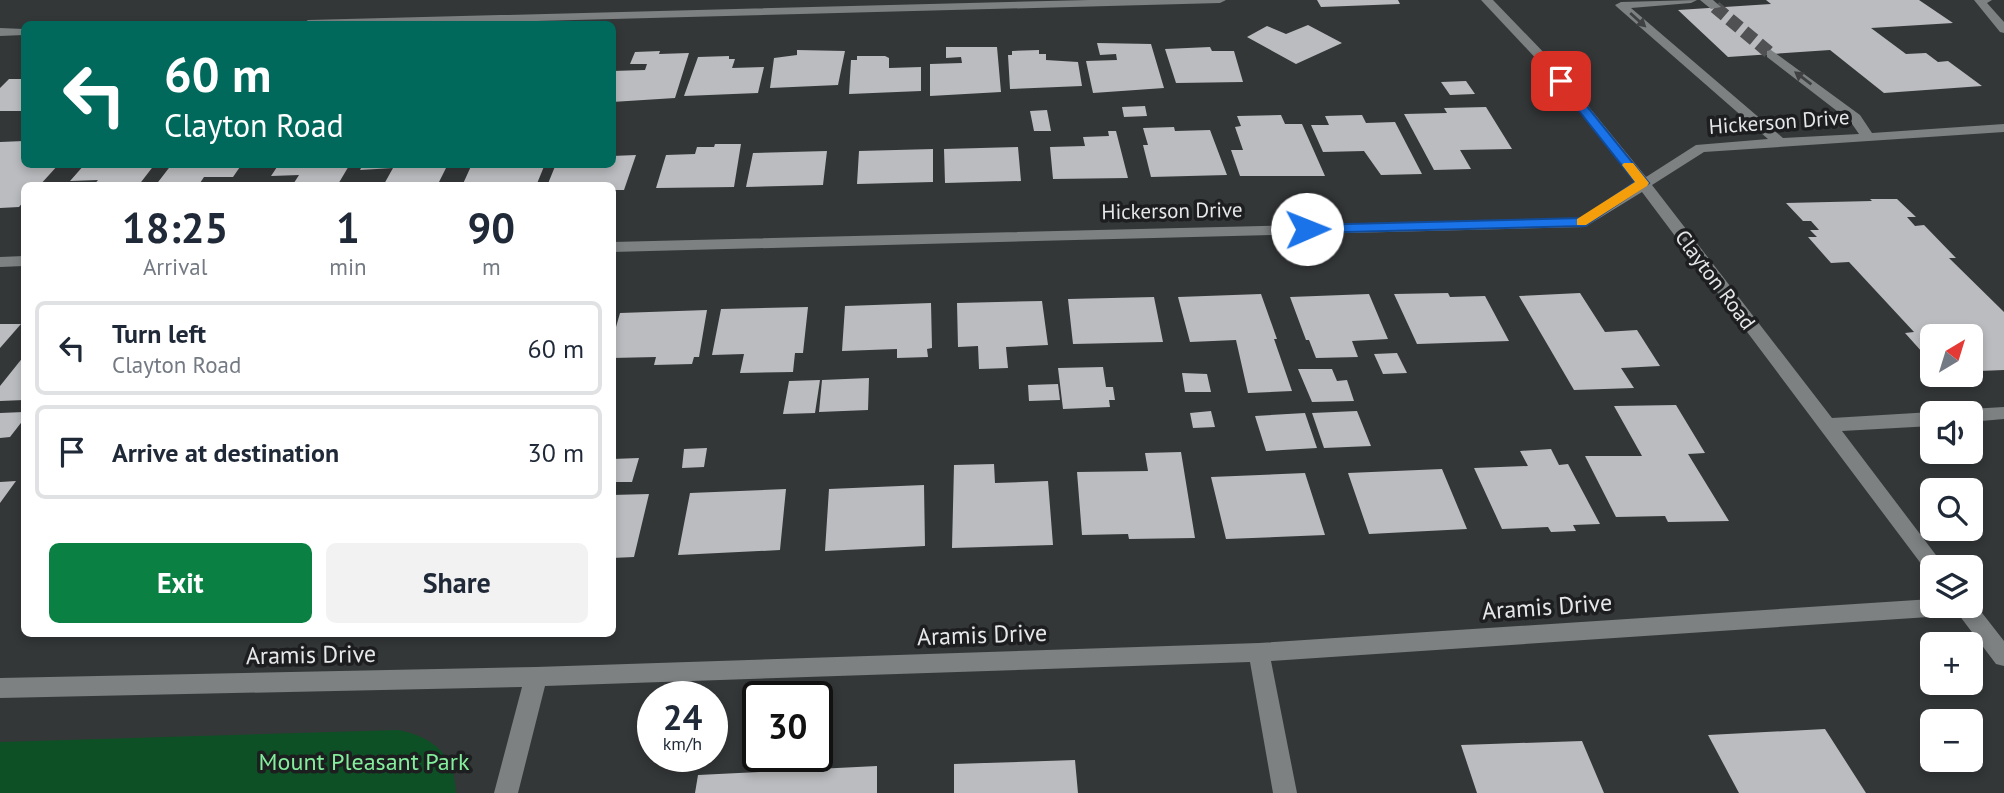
<!DOCTYPE html>
<html lang="en">
<head>
<meta charset="utf-8">
<style>
  body { margin:0; font-family:"PT Sans",sans-serif; background:#f2f2f3; color:#1f2937; height:100vh; display:flex; flex-direction:column; font-size:26px; white-space:nowrap }
  * { box-sizing:border-box; margin:0 }
  p { font-size:23px; color:#747a83 }
  .icon { flex:none; width:38px; height:38px; fill:none; stroke:currentColor; stroke-width:2; stroke-linecap:round; stroke-linejoin:round }
  .map { position:relative; flex:1; overflow:hidden }
  .details { position:absolute; left:21px; top:182px; width:595px; height:455px; display:flex; flex-direction:column; background:#fff; border-radius:10px; box-shadow:0 4px 10px #0003 }
  .details>* { flex:none }
  .guide { position:absolute; left:21px; top:21px; width:595px; height:147px; border-radius:10px; box-shadow:0 4px 10px #0003; background:#00695c; color:#fff; overflow:hidden }
  .needle { width:46px; rotate:38deg }
  .controls { position:absolute; left:1920px; top:324px; display:grid; gap:14px }
  .controls a { display:grid; place-items:center; width:63px; height:63px; border-radius:10px; background:#fff; box-shadow:0 4px 10px #0003; font-size:35px }
  .speed { position:absolute; left:637px; top:681px; display:flex; gap:14px; font-size:35px; font-weight:700; text-align:center }
  .speed>* { display:grid; place-content:center; width:91px; height:91px; border-radius:50%; background:#fff; box-shadow:0 4px 10px #0003; line-height:1 }
  .speed small { font-size:18px; font-weight:400 }
  .speed .limit { border:4px solid #111; border-radius:10px; background:#fff; color:#111 }
  .pin { position:absolute; display:grid; place-items:center; width:60px; height:60px; color:#fff; margin:-30px; border-radius:14px; box-shadow:0 4px 10px #0006 }
  .me { position:absolute; width:77px; margin:-38px; rotate:89deg; stroke-linejoin:round; filter:drop-shadow(0 0 5px #0008) }
  .turn { display:flex; align-items:center; gap:24px; height:147px; padding:0 28px; font-size:32px }
  .turn .icon { width:91px; height:91px; stroke-width:2.5 }
  .turn b { display:block; font-size:49px; line-height:60px }
  .eta { display:flex; justify-content:space-evenly; align-items:center; height:119px; text-align:center }
  .eta b { font-size:42px; font-weight:600; line-height:49px }
  .action { display:flex; gap:14px; margin-top:auto; padding:14px 28px }
  .action a { flex:1; height:80px; border-radius:10px; background:#0b8043; color:#fff; font-size:28px; font-weight:600; line-height:80px; text-align:center }
  .action a+a { background:#f2f2f3; color:#1f2937 }
  ul { padding:0; list-style:none }
  li { display:flex; align-items:center; gap:21px; height:94px; margin:0 14px 10px; padding:0 14px; border:4px solid #e0e1e3; border-radius:10px }
  li div { flex:1 }
  li b { display:block; font-size:26px }
  li em { font-style:normal }
  .map>svg:first-child { display:block }
</style>
</head>
<body>
<div class="map">
<svg width="2004" height="793" viewBox="0 0 2004 793">
  <rect width="100%" height="100%" fill="#343738"/>
  <path fill="#0e5025" d="M 398,730 C 434,737 454,755 456,793 L 0,793 L 0,742 Z"/>
  <path fill="#babcbf" d="M 1317,0 L 1398,0 L 1400,4 L 1321,7 Z
    M 1766,0 L 1919,0 L 1953,23 L 1871,28 L 1906,54 L 1926,53 L 1938,62 L 1948,61 L 1982,86 L 1884,93 L 1830,50 L 1728,57 L 1678,10 L 1771,4 Z
    M 1308,25 L 1342,43 L 1296,64 L 1247,37 L 1267,26 L 1286,34 Z
    M 1097,43 L 1151,44 L 1164,88 L 1093,93 L 1086,61 L 1117,60 L 1116,54 L 1100,55 Z
    M 946,47 L 997,47 L 1001,92 L 930,96 L 930,64 L 962,63 L 961,57 L 946,58 Z
    M 1210,47 L 1212,51 L 1234,51 L 1243,82 L 1176,83 L 1165,49 Z
    M 797,50 L 845,51 L 838,85 L 770,88 L 774,58 L 797,55 Z
    M 1039,50 L 1039,54 L 1046,54 L 1046,60 L 1078,62 L 1082,86 L 1010,89 L 1008,55 L 1012,55 L 1012,51 Z
    M 660,51 L 659,54 L 689,53 L 675,98 L 612,102 L 612,71 L 645,70 L 647,64 L 630,64 L 635,52 Z
    M 729,56 L 729,59 L 735,59 L 732,68 L 764,67 L 758,93 L 684,96 L 698,57 Z
    M 857,56 L 885,56 L 889,58 L 889,68 L 921,67 L 921,91 L 849,94 L 851,60 L 857,60 Z
    M 9,79 L 24,79 L 24,111 L 0,111 L 0,88 Z
    M 1466,81 L 1475,94 L 1450,95 L 1441,82 Z
    M 1145,106 L 1147,116 L 1124,117 L 1122,107 Z
    M 1486,107 L 1512,149 L 1460,150 L 1471,169 L 1434,170 L 1404,114 L 1447,113 L 1444,108 Z
    M 1047,110 L 1051,131 L 1034,131 L 1030,111 Z
    M 1281,115 L 1285,124 L 1302,124 L 1325,176 L 1240,176 L 1231,150 L 1243,150 L 1235,127 L 1241,126 L 1237,116 Z
    M 1362,115 L 1366,123 L 1395,122 L 1422,174 L 1381,175 L 1364,151 L 1323,152 L 1311,125 L 1329,125 L 1325,116 Z
    M 1174,127 L 1175,131 L 1210,130 L 1227,175 L 1151,177 L 1143,145 L 1148,145 L 1143,128 Z
    M 1108,131 L 1116,131 L 1128,178 L 1053,179 L 1050,147 L 1085,146 L 1083,137 L 1109,136 Z
    M 24,141 L 24,164 L 59,164 L 39,186 L 24,186 L 24,201 L 19,207 L 0,208 L 0,142 Z
    M 715,144 L 741,144 L 734,187 L 656,188 L 666,155 L 695,154 L 697,147 L 714,147 Z
    M 1018,147 L 1021,181 L 945,183 L 944,149 Z
    M 933,149 L 933,182 L 857,184 L 859,151 Z
    M 827,151 L 823,185 L 746,187 L 753,153 Z
    M 636,155 L 624,190 L 612,190 L 612,186 L 547,186 L 556,164 L 612,164 L 612,156 Z
    M 85,164 L 155,164 L 138,186 L 93,186 L 98,180 L 70,181 Z
    M 172,164 L 242,164 L 233,177 L 204,177 L 198,186 L 155,186 Z
    M 279,164 L 350,164 L 337,186 L 292,186 L 299,175 L 271,176 Z
    M 363,164 L 448,164 L 437,186 L 383,186 L 393,168 L 360,170 Z
    M 472,164 L 545,164 L 536,186 L 462,186 Z
    M 1870,199 L 1897,199 L 1916,217 L 1907,217 L 1915,226 L 1924,225 L 1956,258 L 1949,258 L 2004,312 L 2004,370 L 1979,371 L 1970,366 L 1970,336 L 1932,336 L 1932,363 L 1905,333 L 1914,332 L 1849,262 L 1831,263 L 1808,237 L 1817,237 L 1810,230 L 1819,230 L 1811,221 L 1803,221 L 1786,203 L 1872,201 Z
    M 1448,293 L 1450,297 L 1485,296 L 1509,341 L 1417,344 L 1394,294 Z
    M 1580,293 L 1605,332 L 1637,330 L 1660,366 L 1621,368 L 1634,388 L 1574,390 L 1519,296 Z
    M 1261,294 L 1277,339 L 1274,339 L 1292,391 L 1248,393 L 1236,340 L 1190,342 L 1178,297 Z
    M 1369,294 L 1388,339 L 1352,341 L 1358,357 L 1316,358 L 1309,340 L 1306,340 L 1290,297 Z
    M 1154,297 L 1163,342 L 1073,344 L 1068,299 Z
    M 1042,301 L 1048,345 L 1006,347 L 1008,368 L 979,369 L 978,346 L 958,347 L 957,303 Z
    M 931,303 L 932,348 L 927,349 L 928,357 L 897,358 L 897,349 L 842,351 L 845,306 Z
    M 808,307 L 803,353 L 795,353 L 793,372 L 740,373 L 744,354 L 712,355 L 721,309 Z
    M 707,310 L 699,357 L 694,357 L 692,364 L 654,365 L 656,357 L 612,358 L 612,341 L 620,313 Z
    M 0,324 L 21,324 L 0,348 Z
    M 1397,353 L 1407,373 L 1383,374 L 1374,354 Z
    M 24,356 L 24,400 L 0,401 L 0,386 Z
    M 1103,367 L 1106,387 L 1113,387 L 1115,400 L 1109,400 L 1110,407 L 1063,409 L 1058,368 Z
    M 1298,369 L 1332,369 L 1337,381 L 1347,380 L 1354,401 L 1312,402 Z
    M 1182,373 L 1207,374 L 1211,392 L 1185,392 Z
    M 869,378 L 868,410 L 819,412 L 822,380 Z
    M 820,380 L 815,413 L 783,414 L 789,381 Z
    M 1058,384 L 1060,400 L 1029,401 L 1028,385 Z
    M 1676,405 L 1705,453 L 1688,454 L 1729,521 L 1668,522 L 1665,516 L 1616,517 L 1585,456 L 1642,456 L 1614,406 Z
    M 1211,411 L 1215,427 L 1193,428 L 1190,413 Z
    M 1357,411 L 1371,446 L 1324,448 L 1312,413 Z
    M 24,412 L 24,419 L 10,437 L 0,438 L 0,413 Z
    M 1305,413 L 1317,448 L 1266,451 L 1255,416 Z
    M 707,448 L 704,467 L 682,468 L 684,449 Z
    M 1551,449 L 1559,465 L 1568,464 L 1600,524 L 1573,525 L 1576,531 L 1551,532 L 1548,527 L 1502,529 L 1474,468 L 1528,466 L 1520,451 Z
    M 1181,452 L 1195,538 L 1129,539 L 1128,534 L 1082,535 L 1077,472 L 1148,471 L 1145,453 Z
    M 639,458 L 632,482 L 612,482 L 612,459 Z
    M 994,464 L 995,483 L 1048,481 L 1053,545 L 952,548 L 954,465 Z
    M 1442,469 L 1467,529 L 1369,534 L 1348,473 Z
    M 1305,473 L 1325,535 L 1226,539 L 1211,477 Z
    M 16,481 L 0,503 L 0,482 Z
    M 924,485 L 925,546 L 825,551 L 829,489 Z
    M 786,489 L 780,550 L 678,555 L 690,493 Z
    M 649,494 L 634,557 L 612,558 L 612,495 Z
    M 1825,729 L 1866,793 L 1739,793 L 1708,735 Z
    M 1582,741 L 1604,793 L 1477,793 L 1461,745 Z
    M 1075,760 L 1078,793 L 954,793 L 954,764 Z
    M 877,766 L 877,793 L 695,793 L 698,775 Z"/>
  <g fill="none" stroke-linecap="round" stroke-linejoin="round">
    <path stroke="#4f5152" stroke-width="13" stroke-dasharray="13 6" stroke-linecap="butt" d="M 1715,7 L 1771,54"/>
    <path fill="#7d8182" fill-rule="evenodd" d="M 1089,0 L 1226,0 L 1220,3 L 424,24 L 302,24 L 308,20 Z
      M 1481,0 L 1493,0 L 1549,58 L 1646,177 L 1696,145 L 1768,139 L 1617,7 L 1615,5 L 1621,2 L 1697,0 L 1691,3 L 1631,8 L 1783,138 L 1859,134 L 1850,121 L 1767,57 L 1767,51 L 1771,50 L 1860,115 L 1872,133 L 2004,124 L 2004,132 L 1704,152 L 1652,185 L 1832,418 L 1932,412 L 1934,413 L 1932,426 L 1842,431 L 1945,567 L 1932,567 L 1932,574 L 1928,573 L 1642,192 L 1585,227 L 612,252 L 612,242 L 1582,218 L 1636,183 L 1541,64 Z
      M 1700,0 L 1713,0 L 1721,7 L 1711,9 Z
      M 1974,0 L 1992,0 L 1987,3 L 2004,22 L 2004,33 L 2000,32 Z
      M 0,28 L 24,29 L 24,35 L 0,36 Z
      M 24,256 L 24,266 L 0,267 L 0,257 Z
      M 2004,407 L 2004,419 L 1970,422 L 1970,413 L 1963,413 L 1970,409 Z
      M 1932,599 L 1932,606 L 1970,606 L 1972,600 L 2004,641 L 2004,666 L 1996,664 L 1959,615 L 1271,661 L 1297,793 L 1273,793 L 1250,662 L 545,686 L 518,793 L 494,793 L 522,687 L 0,698 L 0,678 L 536,667 L 1259,643 Z"/>
  </g>
  <defs><path id="oneway-solid" d="M-6-.8H1V-3.2L6.5 0L1 3.2V.8H-6Z" transform="scale(1.75)"/></defs>
  <g fill="#3f4142">
    <use href="#oneway-solid" transform="translate(1638 20) rotate(42)"/>
    <use href="#oneway-solid" transform="translate(1803 78) rotate(-143)"/>
  </g>
  <path fill="#1a73e8" stroke="#114b97" stroke-width="2" d="M 1557,79 L 1565,79 L 1649,183 L 1585,226 L 1307,233 L 1300,229 L 1307,225 L 1582,218 L 1635,182 L 1557,83 Z"/>
  <path fill="#f59e0b" d="M 1624,163 L 1633,163 L 1649,183 L 1647,186 L 1586,225 L 1577,225 L 1577,219 L 1635,182 L 1622,165 Z"/>
  <g text-anchor="middle" stroke-width="7" stroke-linejoin="round" paint-order="stroke">
    <g font-size="21" fill="#e5e7e8" stroke="#1d1e1f">
      <text transform="translate(1779 122) rotate(-4)" y="7">Hickerson Drive</text>
      <text transform="translate(1172 211) rotate(-1)" y="7">Hickerson Drive</text>
      <text transform="translate(1715 280) rotate(53)" y="7">Clayton Road</text>
    </g>
    <g font-size="24" fill="#e5e7e8" stroke="#1d1e1f">
      <text transform="translate(1547 607) rotate(-4)" y="8">Aramis Drive</text>
      <text transform="translate(982 635) rotate(-2)" y="8">Aramis Drive</text>
      <text transform="translate(311 655) rotate(-1)" y="8">Aramis Drive</text>
    </g>
    <g font-size="24" fill="#83ef9c" stroke="#1d1e1f">
      <text x="364" y="770">Mount Pleasant Park</text>
    </g>
  </g>
</svg>
<div class="controls">
<a><svg class="needle" viewBox="-14 -14 28 28"><path d="M0-13l5 13h-10z" fill="#e53935"/><path d="M0 13l5-13h-10z" fill="#747a83"/></svg></a>
<a><svg class="icon" aria-label="sound" viewBox="0 0 24 24"><path d="M4 9h4l5-4v14l-5-4H4zM17 9q2 3 0 6"/></svg></a>
<a><svg class="icon" aria-label="search" viewBox="0 0 24 24"><circle cx="10" cy="10" r="6"/><path d="M15 15l6 6"/></svg></a>
<a><svg class="icon" aria-label="layers" viewBox="0 0 24 24"><path d="M12 4l9 5-9 5-9-5zM3 14l9 5 9-5"/></svg></a>
<a>+</a>
<a>−</a>
</div>
<div class="speed"><div>24<small>km/h</small></div><div class="limit">30</div></div>
<div class="pin" style="left:1561px;top:81px;background:#d93025"><svg class="icon" aria-label="arrive" viewBox="0 0 24 24"><path d="M6 21V4h12l-3 4 3 4H6"/></svg></div>
<svg class="me" style="left:1307px;top:229px" viewBox="-20 -20 40 40"><circle r="19" fill="#fff"/><path d="M0-13L10 11 0 6-10 11z" fill="#1a73e8"/></svg>
<div class="guide">
<div class="turn"><svg class="icon" aria-label="left" viewBox="0 0 24 24"><path d="M17 20v-9H6M10 6l-5 5 5 5"/></svg><div><b>60 m</b>Clayton Road</div></div>
</div>
<section class="details">
<div class="eta">
<div><b>18:25</b><p>Arrival</p></div>
<div><b>1</b><p>min</p></div>
<div><b>90</b><p>m</p></div>
</div>
<ul>
<li><svg class="icon" aria-label="left" viewBox="0 0 24 24"><path d="M17 20v-9H6M10 6l-5 5 5 5"/></svg><div><b>Turn left</b><p>Clayton Road</p></div><em>60 m</em></li>
<li><svg class="icon" aria-label="arrive" viewBox="0 0 24 24"><path d="M6 21V4h12l-3 4 3 4H6"/></svg><div><b>Arrive at destination</b></div><em>30 m</em></li>
</ul>
<div class="action"><a>Exit</a><a>Share</a></div>
</section>
</div>
</body>
</html>
